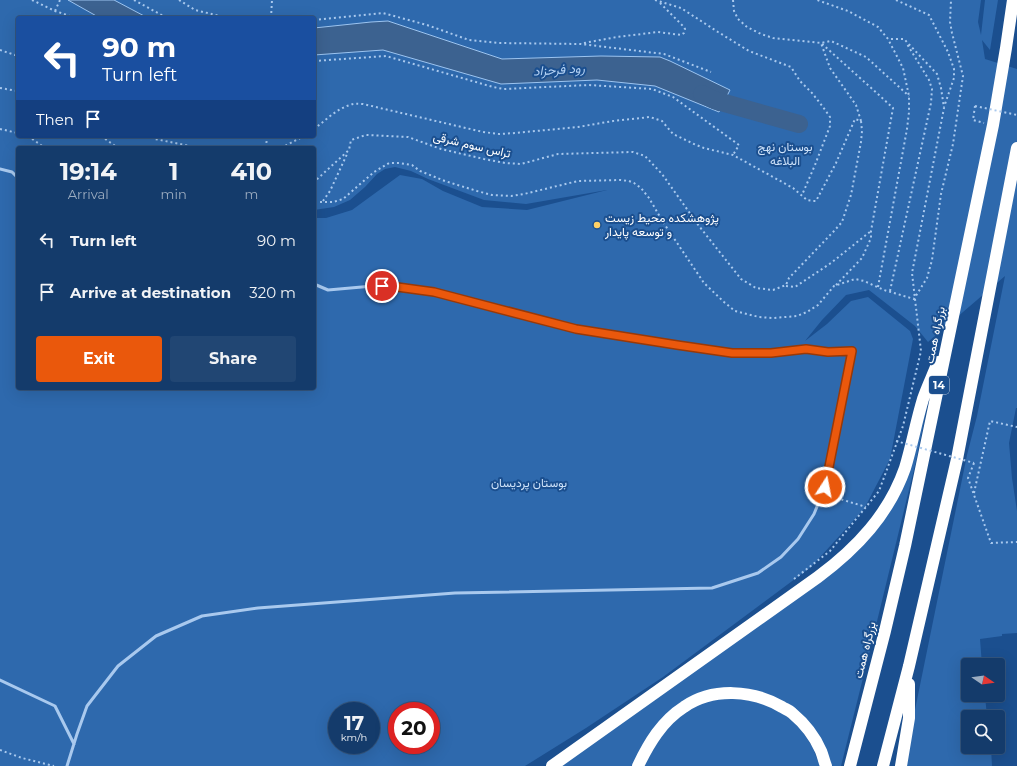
<!DOCTYPE html>
<html lang="en">
<head>
<meta charset="utf-8">
<style>
  body { margin:0; font-family:Montserrat,Vazirmatn,sans-serif; background:#214673; color:#f1f3f6; height:100vh; display:flex; flex-direction:column; font-size:15px; white-space:nowrap }
  * { box-sizing:border-box; margin:0 }
  p { font-size:13px; color:#9dadc1 }
  .icon { flex:none; width:22px; height:22px; fill:none; stroke:currentColor; stroke-width:2; stroke-linecap:round; stroke-linejoin:round }
  .map { position:relative; flex:1; overflow:hidden }
  .side { position:absolute; left:16px; top:146px; width:300px; height:244px; display:flex; flex-direction:column; background:#143b6b; border-radius:4px; box-shadow:0 4px 16px #0002,0 0 0 1px #33557e }
  .side>* { flex:none }
  .banner { position:absolute; left:16px; top:16px; width:300px; height:122px; border-radius:4px; box-shadow:0 4px 16px #0002,0 0 0 1px #33557e; background:#1a4fa0; color:#fff; overflow:hidden }
  .needle { width:26px; rotate:103deg }
  .tools { position:absolute; left:961px; top:658px; display:grid; gap:8px }
  .tools a { display:grid; place-items:center; width:44px; height:44px; border-radius:4px; background:#143b6b; box-shadow:0 4px 16px #0002,0 0 0 1px #33557e; font-size:20px }
  .speed { position:absolute; left:328px; top:702px; display:flex; gap:8px; font-size:20px; font-weight:700; text-align:center }
  .speed>* { display:grid; place-content:center; width:52px; height:52px; border-radius:50%; background:#143b6b; box-shadow:0 4px 16px #0002,0 0 0 1px #33557e; line-height:1 }
  .speed small { font-size:10px; font-weight:400 }
  .speed .limit { border:6px solid #d22; background:#fff; color:#111 }
  .pin { position:absolute; display:grid; place-items:center; width:34px; height:34px; color:#fff; margin:-17px; border:2px solid #fff; border-radius:50%; box-shadow:0 1px 4px #0007 }
  .me { position:absolute; width:44px; margin:-22px; rotate:11deg; stroke-linejoin:round; filter:drop-shadow(0 0 3px #0008) }
  .turn { display:flex; align-items:center; gap:14px; height:84px; padding:0 20px; font-size:18px }
  .turn .icon { width:52px; height:52px; stroke-width:2.5 }
  .turn b { display:block; font-size:28px; line-height:34px }
  .then { display:flex; align-items:center; height:38px; padding:0 20px; background:#0003; gap:8px; font-size:15px }
  .eta { display:flex; justify-content:space-evenly; align-items:center; height:68px; text-align:center }
  .eta b { font-size:24px; font-weight:700; line-height:28px }
  .button { display:flex; gap:8px; margin-top:auto; padding:8px 20px }
  .button a { flex:1; height:46px; border-radius:4px; background:#ea580c; color:#fff; font-size:16px; font-weight:700; line-height:46px; text-align:center }
  .button a+a { background:#214673; color:#f1f3f6 }
  ul { padding:0; list-style:none }
  li { display:flex; align-items:center; gap:12px; height:52px; padding:0 20px }
  li div { flex:1 }
  li b { display:block; font-size:15px }
  li em { font-style:normal }
  .map>svg:first-child { display:block }
</style>
</head>
<body>
<div class="map">
<svg width="1017" height="766" viewBox="0 0 1017 766">
  <rect width="100%" height="100%" fill="#1b4f8f"/>
  <path fill="#2e69ad" fill-rule="evenodd" d="M 0,0 L 981,0 L 978,22 L 981,35 L 985,0 L 998,0 L 990,50 L 982,40 L 985,59 L 1017,69 L 1017,408 L 1016,408 L 1009,443 L 1012,478 L 1017,511 L 1017,633 L 1002,634 L 1002,636 L 980,639 L 982,665 L 968,665 L 968,695 L 985,695 L 987,717 L 968,717 L 968,747 L 991,747 L 992,766 L 906,766 L 908,744 L 967,455 L 977,416 L 1005,276 L 928,342 L 915,326 L 869,290 L 846,295 L 822,320 L 805,341 L 827,324 L 851,301 L 868,297 L 910,331 L 913,339 L 890,459 L 864,509 L 811,567 L 663,677 L 586,728 L 525,766 L 0,766 ZM 18,18 L 314,18 L 314,136 L 18,136 ZM 18,148 L 314,148 L 314,210 L 334,207 L 350,200 L 365,187 L 377,174 L 385,169 L 395,167 L 411,171 L 428,179 L 484,200 L 526,204 L 607,190 L 527,210 L 482,207 L 443,191 L 422,179 L 400,175 L 352,210 L 326,218 L 314,218 L 314,388 L 18,388 ZM 337,711 L 371,711 L 371,745 L 337,745 ZM 397,711 L 431,711 L 431,745 L 397,745 Z
    M 930,392 L 916,461 L 870,650 L 841,766 L 830,766 L 779,700 L 696,695 L 634,766 L 560,766 L 877,527 Z
    M 737,695 L 777,708 L 800,728 L 812,746 L 820,766 L 644,766 L 664,731 L 676,719 L 703,702 Z"/>
  <path fill="#3c6290" stroke="#9cc4f0" d="M 68,0 L 114,0 L 148,18 L 100,18 Z
    M 388,21 L 502,59 L 601,56 L 660,57 L 670,61 L 730,90 L 719,112 L 655,86 L 597,80 L 501,84 L 383,50 L 314,55 L 314,28 L 371,22 Z"/>
  <g fill="none" stroke-linecap="round" stroke-linejoin="round">
    <path stroke="#3c6290" stroke-width="18" d="M 702,94 L 714,100 L 799,124"/>
    <path stroke="#a9c9ee" stroke-width="2" stroke-dasharray="2 3" stroke-linecap="butt" d="M 32,0 L 55,11 L 76,18
      M 134,0 L 167,18
      M 179,0 L 195,10 L 228,18
      M 655,0 L 681,8 L 718,32 L 749,51 L 791,67 L 800,81 L 812,93 L 823,107 L 830,117 L 830,126 L 815,165 L 802,195
      M 733,0 L 734,11 L 738,19 L 747,27 L 761,34 L 773,38 L 821,43 L 879,95 L 893,108 L 871,231 L 871,238 L 862,258 L 835,286
      M 896,0 L 929,15 L 948,52 L 954,69 L 954,78 L 944,107
      M 55,11 L 60,0
      M 271,18 L 272,0
      M 314,20 L 383,13 L 427,25 L 469,40 L 499,43 L 581,44 L 664,54 L 711,72
      M 584,43 L 617,37 L 658,32 L 681,35 L 684,33 L 685,29 L 684,27 L 659,2
      M 0,50 L 18,56
      M 314,61 L 386,56 L 493,87 L 504,89 L 589,85 L 652,89 L 673,97 L 739,145 L 733,155
      M 0,88 L 18,91
      M 975,106 L 973,120 L 984,123
      M 861,121 L 856,105 L 830,68 L 821,43 L 831,41 L 866,57 L 909,96
      M 0,129 L 18,133
      M 314,129 C 325,121 336,109 350,105 C 354,103 358,104 363,104 L 483,132 L 499,134 L 515,133 L 578,127 L 613,121 L 650,117 L 662,121 L 673,134 L 694,144 L 704,148 L 733,155 L 793,188 L 807,200 L 813,201 L 816,201 L 836,163 L 855,119 L 861,121 L 862,131 L 861,142 L 851,195 L 842,222 L 834,231 L 789,278 L 786,285 L 773,290 L 756,288 L 741,279 L 699,226 L 662,174 L 645,156 L 633,152 L 558,154 L 521,164 L 505,163 L 484,159 L 441,149 L 408,137 L 366,135 L 351,140 L 349,150 L 314,182
      M 28,136 L 45,148
      M 101,136 L 118,148
      M 152,136 L 155,139 L 200,148
      M 266,148 L 267,136
      M 281,148 L 304,136
      M 323,201 L 330,191 L 348,152
      M 315,202 L 333,202 L 343,199 L 374,172 L 389,163 L 399,163 L 412,165 L 420,171 L 445,181 L 477,191 L 492,195 L 511,196 L 524,194 L 578,181 L 621,180 L 629,181 L 634,183 L 641,188 L 649,198 L 663,222 L 704,283 L 724,302 L 735,311 L 759,317 L 773,318 L 797,316 L 807,312 L 818,305 L 834,286 L 855,279 L 864,281 L 884,290 L 914,299 L 927,278 L 932,260 L 941,194 L 953,144 L 963,76 L 952,33 L 950,22 L 951,0
      M 786,286 L 795,287 L 831,263 L 871,231
      M 878,287 L 907,129 L 909,112 L 909,96 L 903,68 L 888,39
      M 890,291 L 931,103 L 932,89 L 929,80 L 907,44
      M 974,463 L 968,478 L 991,543 L 1017,542
      M 974,493 L 990,421 L 1017,427
      M 827,495 L 866,507
      M 794,579 L 830,551 L 879,491 L 903,426 L 921,351 L 912,273 L 944,108 L 941,88 L 937,74 L 904,39 L 888,39 L 878,27 L 848,11 L 817,0
      M 0,750 L 22,758 L 54,766"/>
    <path stroke="#a9c9ee" stroke-width="3" d="M 0,169 L 12,172 L 18,178
      M 0,680 L 55,706 L 74,744
      M 67,766 L 77,734 L 87,706 L 118,666 L 156,636 L 202,616 L 258,608 L 455,593 L 712,588 L 758,573 L 781,557 L 798,539 L 814,514 L 825,487 L 852,351 L 828,352 L 806,349 L 771,353 L 732,353 L 677,345 L 576,329 L 434,292 L 390,286 L 373,286 L 328,290 L 314,284"/>
    <path stroke="#fff" stroke-width="12" d="M 552,766 L 818,577 C 857,548 889,514 905,468 C 912,445 916,422 923,399 C 927,387 933,375 938,362
      M 638,766 C 649,743 662,721 684,707 C 713,687 753,690 782,707 C 785,709 789,710 792,713 C 804,723 815,737 821,751 C 823,756 824,761 826,766
      M 850,766 L 885,631 L 905,546 L 993,125 L 1006,48 L 1013,0
      M 883,766 L 909,666 L 957,459 L 1017,148
      M 901,766 L 909,718 L 909,684"/>
    <path stroke="#a9c9ee" stroke-width="2" stroke-dasharray="2 3" stroke-linecap="butt" d="M 975,106 L 1017,115
      M 896,441 L 974,463"/>
  </g>
  <g fill="none" stroke-linecap="round" stroke-linejoin="round">
    <g stroke="#983908" stroke-width="10">
      <path id="route" d="M 382,286 L 390,286 L 434,292 L 576,329 L 677,345 L 732,353 L 771,353 L 806,349 L 828,352 L 852,351 L 825,487"/>
    </g>
    <use href="#route" stroke="#ea580c" stroke-width="7"/>
  </g>
  <circle fill="#ffd166" stroke="#1b4f8f" stroke-width="1.5" cx="597" cy="225" r="4"/>
  <g text-anchor="middle" stroke-width="4" stroke-linejoin="round" paint-order="stroke">
    <rect fill="#1b4f8f" stroke="#bbcadd" stroke-width="1" x="929" y="376" width="20" height="18" rx="3"/>
    <g font-size="11" font-weight="bold" fill="#fff">
      <text x="939" y="389">14</text>
    </g>
    <g font-size="12" fill="#fff" stroke="#1b4f8f">
      <text transform="translate(472 145) rotate(13)" y="4">تراس سوم شرقی</text>
      <text transform="translate(935 335) rotate(-78)" y="4">بزرگراه همت</text>
      <text transform="translate(865 650) rotate(-76)" y="4">بزرگراه همت</text>
    </g>
    <g font-size="12" fill="#cfe3fa" stroke="#1b4f8f">
      <text x="785" y="151">بوستان نهج<tspan x="785" dy="14">البلاغه</tspan></text>
      <text x="529" y="487">بوستان پردیسان</text>
    </g>
    <g font-size="12" fill="#fff" stroke="#1b4f8f" text-anchor="start">
      <text x="605" y="222">پژوهشکده محیط زیست<tspan x="605" dy="14">و توسعه پایدار</tspan></text>
    </g>
    <g font-size="13" font-style="italic" fill="#b5d3f5" stroke="#1b4f8f">
      <text transform="translate(559 69) rotate(-4)" y="5">رود فرحزاد</text>
    </g>
  </g>
</svg>
<div class="tools">
<a><svg class="needle" viewBox="-14 -14 28 28"><path d="M0-13l5 13h-10z" fill="#e53935"/><path d="M0 13l5-13h-10z" fill="#9dadc1"/></svg></a>
<a><svg class="icon" aria-label="search" viewBox="0 0 24 24"><circle cx="10" cy="10" r="6"/><path d="M15 15l6 6"/></svg></a>
</div>
<div class="speed"><div>17<small>km/h</small></div><div class="limit">20</div></div>
<div class="pin" style="left:382px;top:286px;background:#d93025"><svg class="icon" aria-label="arrive" viewBox="0 0 24 24"><path d="M6 21V4h12l-3 4 3 4H6"/></svg></div>
<svg class="me" style="left:825px;top:487px" viewBox="-20 -20 40 40"><circle r="17" fill="#ea580c" stroke="#fff" stroke-width="3"/><path d="M0-11L8 9 0 5-8 9z" fill="#fff"/></svg>
<div class="banner">
<div class="turn"><svg class="icon" aria-label="left" viewBox="0 0 24 24"><path d="M17 20v-9H6M10 6l-5 5 5 5"/></svg><div><b>90 m</b>Turn left</div></div>
<div class="then">Then<svg class="icon" aria-label="arrive" viewBox="0 0 24 24"><path d="M6 21V4h12l-3 4 3 4H6"/></svg></div>
</div>
<section class="side">
<div class="eta">
<div><b>19:14</b><p>Arrival</p></div>
<div><b>1</b><p>min</p></div>
<div><b>410</b><p>m</p></div>
</div>
<ul>
<li><svg class="icon" aria-label="left" viewBox="0 0 24 24"><path d="M17 20v-9H6M10 6l-5 5 5 5"/></svg><div><b>Turn left</b></div><em>90 m</em></li>
<li><svg class="icon" aria-label="arrive" viewBox="0 0 24 24"><path d="M6 21V4h12l-3 4 3 4H6"/></svg><div><b>Arrive at destination</b></div><em>320 m</em></li>
</ul>
<div class="button"><a>Exit</a><a>Share</a></div>
</section>
</div>
</body>
</html>
